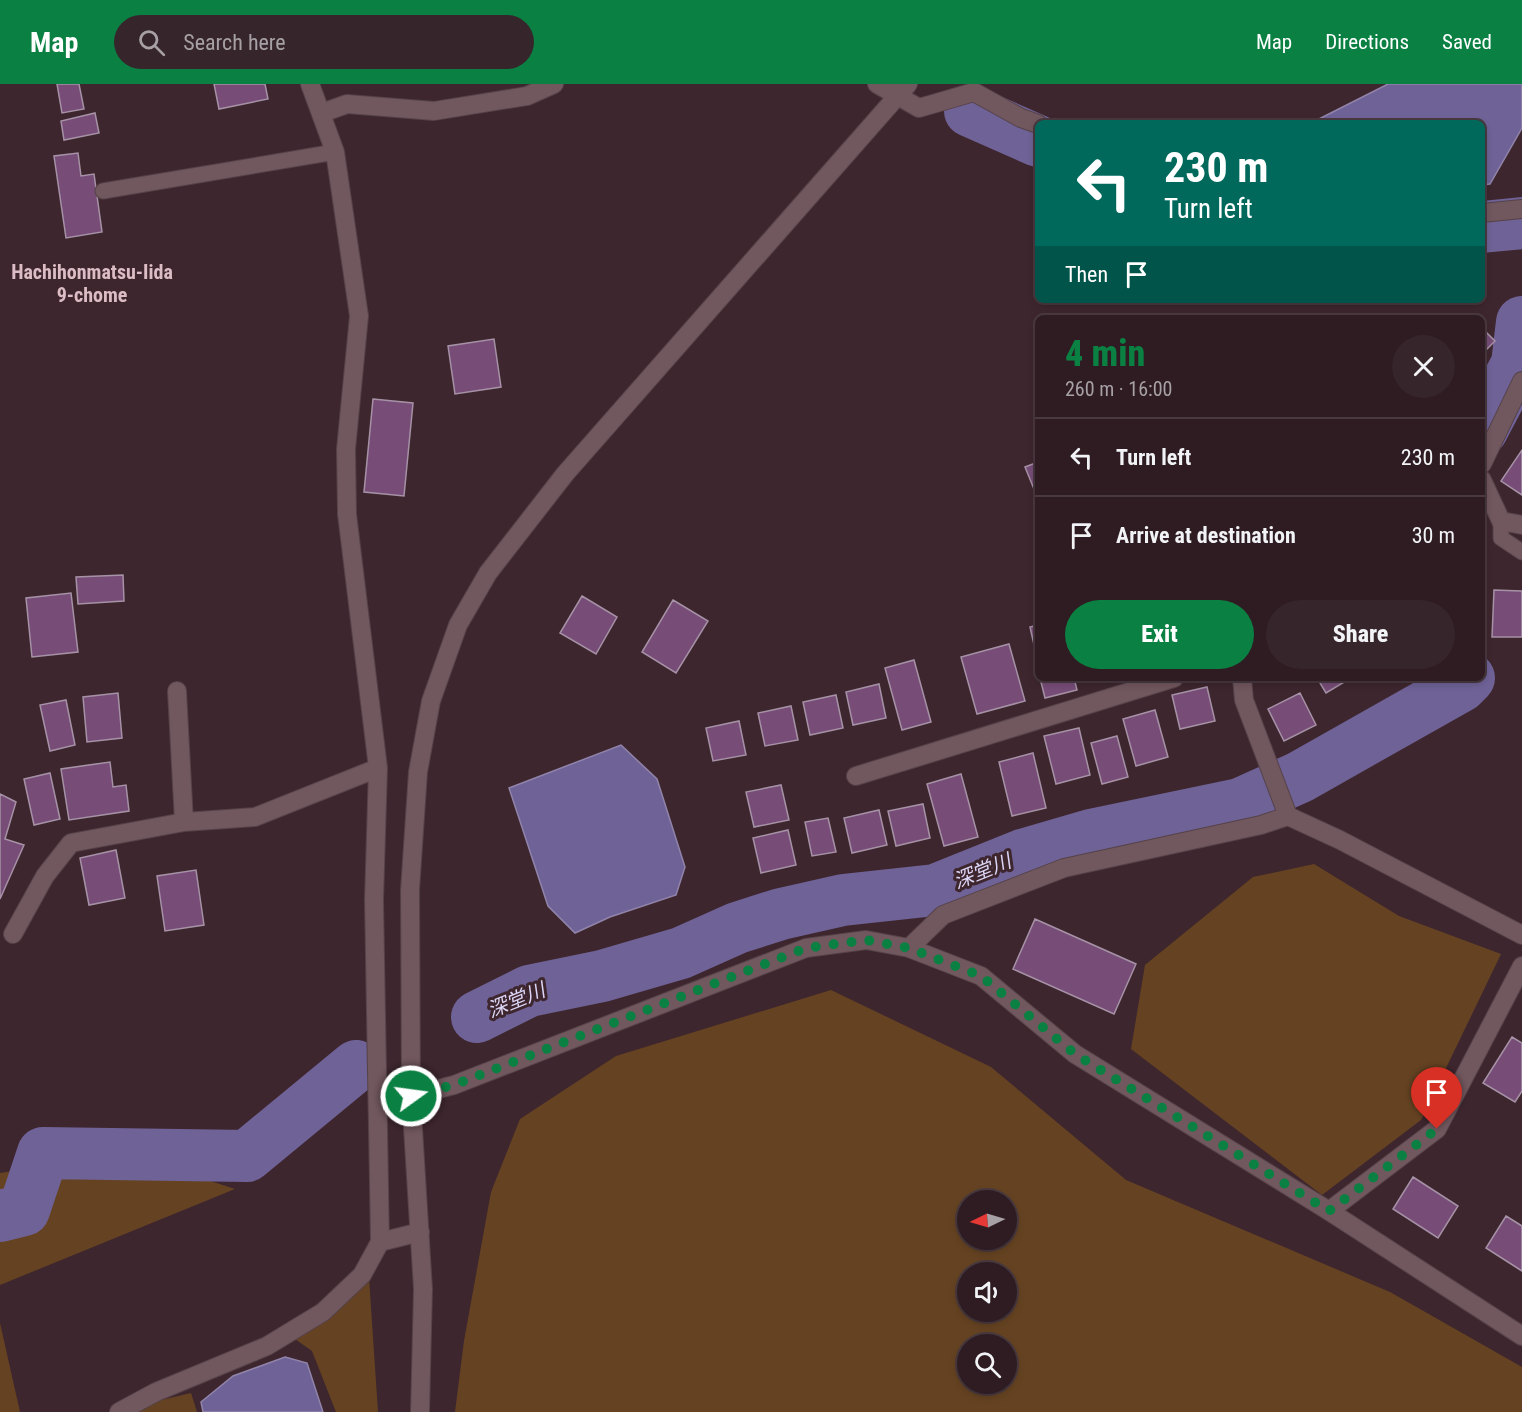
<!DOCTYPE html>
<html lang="en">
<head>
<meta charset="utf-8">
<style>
  body { margin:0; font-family:"Roboto Condensed","Noto Sans JP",sans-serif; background:#36252a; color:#f1f3f6; height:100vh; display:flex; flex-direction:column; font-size:22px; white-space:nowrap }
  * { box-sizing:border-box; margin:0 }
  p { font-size:20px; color:#a7a1a5 }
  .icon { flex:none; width:33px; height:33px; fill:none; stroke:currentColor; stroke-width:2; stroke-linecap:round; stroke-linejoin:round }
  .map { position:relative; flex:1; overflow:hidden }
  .side { position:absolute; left:1035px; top:231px; width:450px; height:366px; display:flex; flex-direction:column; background:#2e1c22; border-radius:9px; box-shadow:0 3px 9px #0003,0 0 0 2px #493a40 }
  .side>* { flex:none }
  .hud { position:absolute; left:1035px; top:36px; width:450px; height:183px; border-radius:9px; box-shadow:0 3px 9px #0003,0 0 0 2px #493a40; background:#00695c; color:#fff; overflow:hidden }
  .needle { width:39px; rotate:265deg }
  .tools { position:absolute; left:957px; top:1106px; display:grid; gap:12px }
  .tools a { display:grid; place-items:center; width:60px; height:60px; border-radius:50%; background:#2e1c22; box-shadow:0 3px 9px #0003,0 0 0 2px #493a40; font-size:30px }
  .pin { position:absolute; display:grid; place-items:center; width:51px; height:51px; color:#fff; margin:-62px -26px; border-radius:50% 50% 50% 0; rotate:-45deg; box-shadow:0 0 6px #0007 }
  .pin .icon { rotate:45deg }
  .me { position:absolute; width:66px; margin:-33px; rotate:76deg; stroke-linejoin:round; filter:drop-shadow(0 0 4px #0008) }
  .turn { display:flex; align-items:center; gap:21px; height:126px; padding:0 30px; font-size:27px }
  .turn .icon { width:78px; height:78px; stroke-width:2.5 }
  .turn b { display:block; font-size:42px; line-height:51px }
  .then { display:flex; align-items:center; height:57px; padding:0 30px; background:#0003; gap:12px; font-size:22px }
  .round { display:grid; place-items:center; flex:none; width:63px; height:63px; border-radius:32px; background:#36252a }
  .headline { display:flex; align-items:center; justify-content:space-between; height:102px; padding:0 30px }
  h1 { font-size:36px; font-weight:800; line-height:45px; color:#0b8043 }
  .primary-button { display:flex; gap:12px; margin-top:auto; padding:12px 30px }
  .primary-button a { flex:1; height:69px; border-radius:36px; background:#0b8043; color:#fff; font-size:24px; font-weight:800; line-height:69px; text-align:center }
  .primary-button a+a { background:#36252a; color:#f1f3f6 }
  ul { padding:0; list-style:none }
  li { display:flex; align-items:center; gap:18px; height:78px; padding:0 30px; border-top:2px solid #493a40 }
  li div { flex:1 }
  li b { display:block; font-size:22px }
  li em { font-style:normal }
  header { display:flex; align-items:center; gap:36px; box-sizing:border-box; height:84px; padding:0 30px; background:#0b8043; color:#fff }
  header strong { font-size:28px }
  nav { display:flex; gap:33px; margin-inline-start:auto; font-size:21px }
  .search { width:420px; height:54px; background:#36252a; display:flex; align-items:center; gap:15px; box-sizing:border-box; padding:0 21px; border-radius:33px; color:#a7a1a5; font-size:22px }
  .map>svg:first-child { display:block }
</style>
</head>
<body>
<header>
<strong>Map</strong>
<div class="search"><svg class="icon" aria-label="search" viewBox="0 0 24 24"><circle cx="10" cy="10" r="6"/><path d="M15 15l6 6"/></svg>Search here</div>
<nav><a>Map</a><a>Directions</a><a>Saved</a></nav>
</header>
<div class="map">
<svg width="1522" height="1328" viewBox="0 0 1522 1328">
  <rect width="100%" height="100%" fill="#3e262e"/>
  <path fill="#654322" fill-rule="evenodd" d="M 1314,780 L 1399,832 L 1501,870 L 1421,1036 L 1322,1111 L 1131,965 L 1145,881 L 1253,793 Z
    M 831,906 L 991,983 L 1126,1096 L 1390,1208 L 1522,1283 L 1522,1328 L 455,1328 L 464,1257 L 491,1108 L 520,1035 L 616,972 ZM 968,1116 L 1006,1116 L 1006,1155 L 968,1155 ZM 968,1188 L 1006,1188 L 1006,1227 L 968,1227 ZM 968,1260 L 1006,1260 L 1006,1299 L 968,1299 Z
    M 127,1070 L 235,1105 L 0,1201 L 0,1089 Z
    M 368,1179 L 378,1328 L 336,1328 L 312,1267 L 295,1255 Z
    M 0,1239 L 20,1328 L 0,1328 Z
    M 191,1309 L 197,1328 L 124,1328 L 124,1325 Z"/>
  <path fill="#6f6297" stroke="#9184aa" stroke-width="1.5" d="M 1388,0 L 1522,0 L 1522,44 L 1490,100 L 1482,101 L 1482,39 L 1311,39 Z
    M 621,661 L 657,695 L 685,783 L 676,811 L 610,833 L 575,849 L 548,822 L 509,704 Z
    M 285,1273 L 307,1279 L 323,1328 L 203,1328 L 201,1318 L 233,1292 Z"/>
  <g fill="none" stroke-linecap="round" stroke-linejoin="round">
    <path stroke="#6f6297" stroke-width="52" d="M 970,27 L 1038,57
      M 1482,143 L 1522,139
      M 1482,346 L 1517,280 L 1522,238
      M 477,933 L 529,907 L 602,892 L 681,869 L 737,844 L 781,830 L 843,816 L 935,806 L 1022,771 L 1091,751 L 1240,720 L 1300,693 L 1461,602 L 1469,594
      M 0,1132 L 24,1126 L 43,1069 L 247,1072 L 356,982"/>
  </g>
  <path fill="#774d77" stroke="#a692a6" stroke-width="1.5" d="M 57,0 L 79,0 L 84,25 L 62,29 Z
    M 214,0 L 265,0 L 268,15 L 219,25 Z
    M 95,29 L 99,49 L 64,56 L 61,37 Z
    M 78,69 L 81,92 L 94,90 L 102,148 L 66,154 L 54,72 Z
    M 1482,244 L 1495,257 L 1482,270 Z
    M 494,255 L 501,303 L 455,310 L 448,262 Z
    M 373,315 L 413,319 L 404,412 L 364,408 Z
    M 1522,366 L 1522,411 L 1501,397 Z
    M 1038,378 L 1038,409 L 1036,410 L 1025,383 Z
    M 123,491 L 124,517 L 78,520 L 76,493 Z
    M 1494,506 L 1522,507 L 1522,553 L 1492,553 Z
    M 71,509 L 78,568 L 32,573 L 26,514 Z
    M 582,512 L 617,533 L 596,570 L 560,549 Z
    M 673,516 L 708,537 L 676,589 L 642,568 Z
    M 1038,541 L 1038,573 L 1037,574 L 1030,543 Z
    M 1009,560 L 1025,617 L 977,630 L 961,573 Z
    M 914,576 L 931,638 L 902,646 L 885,584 Z
    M 1040,594 L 1074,594 L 1077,606 L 1045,614 Z
    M 1317,594 L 1351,594 L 1326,609 Z
    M 879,600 L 886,634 L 853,641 L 846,608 Z
    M 1207,603 L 1215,637 L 1180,645 L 1172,611 Z
    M 118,609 L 122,654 L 87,658 L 83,613 Z
    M 1300,609 L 1316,641 L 1284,657 L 1268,625 Z
    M 836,611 L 843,644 L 810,651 L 803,618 Z
    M 66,616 L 75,661 L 50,667 L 40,621 Z
    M 791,622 L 798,656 L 765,662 L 758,629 Z
    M 1155,626 L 1168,673 L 1136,682 L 1123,635 Z
    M 739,637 L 746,671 L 713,677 L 706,644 Z
    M 1079,644 L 1090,691 L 1056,700 L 1044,652 Z
    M 1117,652 L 1128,693 L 1102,700 L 1091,659 Z
    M 1033,669 L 1046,724 L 1012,732 L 999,678 Z
    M 110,678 L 113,703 L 126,701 L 129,727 L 69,736 L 61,685 Z
    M 50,689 L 60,735 L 34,741 L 24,695 Z
    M 961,690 L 978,753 L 944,762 L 927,700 Z
    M 781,701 L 789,736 L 754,743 L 746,708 Z
    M 0,710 L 16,718 L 5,755 L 24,761 L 0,815 Z
    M 923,720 L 930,754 L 896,762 L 888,727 Z
    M 879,726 L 887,761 L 852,769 L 844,734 Z
    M 828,734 L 836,768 L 812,772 L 805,738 Z
    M 788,746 L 796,781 L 761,789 L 753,754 Z
    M 116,766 L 125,814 L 89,821 L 80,774 Z
    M 196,786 L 204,841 L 165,847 L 157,792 Z
    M 1035,835 L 1136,880 L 1114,930 L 1013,885 Z
    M 1512,953 L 1522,959 L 1522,1007 L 1515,1018 L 1483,999 Z
    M 1413,1093 L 1458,1122 L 1438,1154 L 1393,1125 Z
    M 1506,1132 L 1522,1142 L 1522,1187 L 1486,1164 Z"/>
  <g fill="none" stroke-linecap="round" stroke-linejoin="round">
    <g stroke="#554248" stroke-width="17">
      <path id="service" d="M 103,107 L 335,68
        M 1501,437 L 1501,454 L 1522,468"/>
    </g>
    <g stroke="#554248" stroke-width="20">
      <path id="minor" d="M 310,0 L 335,68 L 359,232 L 346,365 L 347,430 L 378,684 L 374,816 L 380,1158
        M 877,0 L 919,24 L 974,8 L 1021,34 L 1038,40
        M 322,29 L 347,20 L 434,27 L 527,12 L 554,0
        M 1482,129 L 1522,125
        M 1482,380 L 1522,297
        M 1482,396 L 1501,437 L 1522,441
        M 1242,594 L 1244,616 L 1288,732
        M 177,607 L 184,738
        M 856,692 L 1174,594
        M 13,850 L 45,792 L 71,759 L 184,738 L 255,733 L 378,684
        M 909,864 L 943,831 L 1064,784 L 1261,741 L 1288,732 L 1340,756 L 1522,851
        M 1329,1127 L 1437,1045 L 1522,882
        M 119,1328 L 156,1308 L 267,1262 L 323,1228 L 362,1191 L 380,1158 L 420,1148"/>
    </g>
    <g stroke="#554248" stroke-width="20">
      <path id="tertiary" d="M 411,1012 L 454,1001 L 806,864 L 866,856 L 909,864 L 981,892 L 1075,970 L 1329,1127 L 1522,1252
        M 420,1328 L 423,1205 L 411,1012 L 410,806 L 418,688 L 431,617 L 458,541 L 488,489 L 565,390 L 908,0"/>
    </g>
    <use href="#service" stroke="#71575e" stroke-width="15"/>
    <use href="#minor" stroke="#71575e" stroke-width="18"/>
    <use href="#tertiary" stroke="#71575e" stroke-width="18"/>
  </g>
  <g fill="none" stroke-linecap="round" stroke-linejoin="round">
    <path stroke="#0b8043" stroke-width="10" stroke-dasharray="0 18" d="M 411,1012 L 454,1001 L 806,864 L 866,856 L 909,864 L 981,892 L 1075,970 L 1329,1127 L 1437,1045"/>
  </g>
  <g text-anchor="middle" stroke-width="6" stroke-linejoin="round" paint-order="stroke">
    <g font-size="20" font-weight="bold" fill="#dcbdc6" stroke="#3e262e">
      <text x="92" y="195">Hachihonmatsu-Iida<tspan x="92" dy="23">9-chome</tspan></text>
    </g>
    <g font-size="20" font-style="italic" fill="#dcd6f6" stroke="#3e262e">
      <text transform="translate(982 787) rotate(-22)" y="7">深堂川</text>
      <text transform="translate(516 916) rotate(-22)" y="7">深堂川</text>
    </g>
  </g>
</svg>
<div class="tools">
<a><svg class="needle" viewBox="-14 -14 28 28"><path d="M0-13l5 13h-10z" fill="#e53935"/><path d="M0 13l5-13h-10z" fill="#a7a1a5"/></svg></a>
<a><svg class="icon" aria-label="sound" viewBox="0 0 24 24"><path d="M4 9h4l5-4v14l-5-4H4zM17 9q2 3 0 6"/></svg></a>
<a><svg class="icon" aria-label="search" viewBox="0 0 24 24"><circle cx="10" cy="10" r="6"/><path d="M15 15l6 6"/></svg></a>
</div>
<div class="pin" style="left:1437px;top:1045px;background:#d93025"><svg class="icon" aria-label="arrive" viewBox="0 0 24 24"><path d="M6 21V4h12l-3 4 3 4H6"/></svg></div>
<svg class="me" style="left:411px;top:1012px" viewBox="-20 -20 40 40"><circle r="17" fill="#0b8043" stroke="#fff" stroke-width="3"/><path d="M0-11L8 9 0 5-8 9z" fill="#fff"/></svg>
<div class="hud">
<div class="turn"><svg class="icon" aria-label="left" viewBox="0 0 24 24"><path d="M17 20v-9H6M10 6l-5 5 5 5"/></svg><div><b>230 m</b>Turn left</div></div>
<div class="then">Then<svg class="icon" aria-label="arrive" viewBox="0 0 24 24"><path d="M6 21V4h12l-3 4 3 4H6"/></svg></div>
</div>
<section class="side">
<div class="headline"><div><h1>4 min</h1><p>260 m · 16:00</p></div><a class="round"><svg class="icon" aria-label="close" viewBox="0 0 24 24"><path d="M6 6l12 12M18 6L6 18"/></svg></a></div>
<ul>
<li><svg class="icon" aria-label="left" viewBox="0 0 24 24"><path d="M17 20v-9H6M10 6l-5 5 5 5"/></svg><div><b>Turn left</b></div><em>230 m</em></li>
<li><svg class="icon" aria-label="arrive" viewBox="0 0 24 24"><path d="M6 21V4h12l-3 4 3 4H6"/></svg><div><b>Arrive at destination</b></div><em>30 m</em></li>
</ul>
<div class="primary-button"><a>Exit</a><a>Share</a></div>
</section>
</div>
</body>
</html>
